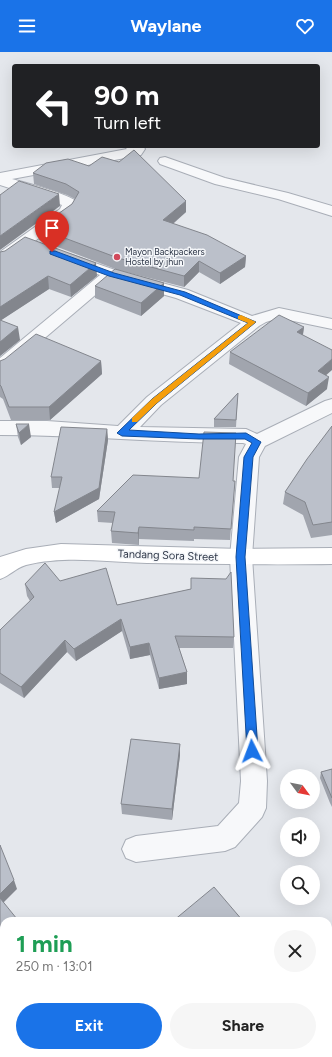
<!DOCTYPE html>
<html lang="en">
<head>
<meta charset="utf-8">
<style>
  body { margin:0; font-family:Figtree,sans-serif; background:#f6f6f6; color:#222; height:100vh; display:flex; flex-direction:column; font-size:15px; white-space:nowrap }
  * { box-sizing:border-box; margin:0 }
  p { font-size:13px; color:#767676 }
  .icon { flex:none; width:22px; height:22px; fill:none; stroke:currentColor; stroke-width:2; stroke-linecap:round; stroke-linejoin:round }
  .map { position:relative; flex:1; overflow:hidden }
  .side { position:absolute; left:0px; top:865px; width:332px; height:140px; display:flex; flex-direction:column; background:#fff; border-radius:12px 12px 0 0; box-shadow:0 4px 16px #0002 }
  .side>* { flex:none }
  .hud { position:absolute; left:12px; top:12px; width:308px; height:84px; border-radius:4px; box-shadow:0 4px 16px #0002; background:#202124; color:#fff; overflow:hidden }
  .needle { width:26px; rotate:122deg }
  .tools { position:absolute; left:280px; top:717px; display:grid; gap:8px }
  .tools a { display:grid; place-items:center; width:40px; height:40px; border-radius:50%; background:#fff; box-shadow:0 4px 16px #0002; font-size:20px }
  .pin { position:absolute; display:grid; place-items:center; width:34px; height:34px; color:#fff; margin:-41px -17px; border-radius:50% 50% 50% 0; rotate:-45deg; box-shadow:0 0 4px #0007 }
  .pin .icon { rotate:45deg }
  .me { position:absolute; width:44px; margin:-22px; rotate:357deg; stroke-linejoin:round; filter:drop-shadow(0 0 3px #0008) }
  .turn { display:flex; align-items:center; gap:14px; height:84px; padding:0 16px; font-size:18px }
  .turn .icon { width:52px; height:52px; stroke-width:2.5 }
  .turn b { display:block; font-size:28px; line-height:34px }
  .round { display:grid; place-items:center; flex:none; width:42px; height:42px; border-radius:21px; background:#f6f6f6 }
  .head { display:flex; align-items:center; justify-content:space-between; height:68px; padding:0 16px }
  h1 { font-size:24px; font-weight:700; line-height:30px; color:#1e9e55 }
  .action { display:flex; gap:8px; margin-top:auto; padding:8px 16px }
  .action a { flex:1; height:46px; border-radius:24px; background:#1a73e8; color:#fff; font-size:16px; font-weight:700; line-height:46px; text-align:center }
  .action a+a { background:#f6f6f6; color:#222 }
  header { display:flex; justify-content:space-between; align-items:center; height:52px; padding:0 16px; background:#1a73e8; color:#fff; font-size:18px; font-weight:700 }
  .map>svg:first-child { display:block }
</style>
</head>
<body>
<header><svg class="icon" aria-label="menu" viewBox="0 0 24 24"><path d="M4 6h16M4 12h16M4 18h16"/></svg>Waylane<svg class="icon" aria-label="heart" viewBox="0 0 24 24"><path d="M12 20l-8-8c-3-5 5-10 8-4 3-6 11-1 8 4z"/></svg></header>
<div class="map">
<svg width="332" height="1005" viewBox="0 0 332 1005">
  <rect width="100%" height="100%" fill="#e4e7ec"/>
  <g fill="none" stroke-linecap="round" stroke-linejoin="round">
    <g stroke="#a9aeb7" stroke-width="2">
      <path id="street" d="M 124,94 L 143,94 L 145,97 L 141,103 L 136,104 L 12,127 C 25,131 71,142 78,151 L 72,162 L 6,210 L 0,212 L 0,200 L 60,157 L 62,153 L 0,133 L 0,121 L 127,97 Z
        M 165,105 L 225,126 L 288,141 L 332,154 L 332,164 L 278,147 L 215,132 L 160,112 L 158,109 L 160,106 Z
        M 69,202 L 118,219 L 120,222 L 6,319 L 0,321 L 0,306 L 100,223 L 63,210 L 61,207 L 63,204 Z
        M 136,224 L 188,238 L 252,264 L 279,256 L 332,267 L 332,277 L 279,266 L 266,270 L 259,274 L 161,353 L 140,375 L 246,377 L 257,382 L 325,349 L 332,347 L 332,361 L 265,394 L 259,405 L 252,505 L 267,729 L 266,756 L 262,765 L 235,795 L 225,799 L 136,810 L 126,806 L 122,797 L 126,788 L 136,784 L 218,774 L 239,751 L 241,729 L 230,505 L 239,405 L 246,392 L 243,391 C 161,391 81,383 0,383 L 0,369 L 47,369 L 118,374 L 147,345 L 241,271 L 176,246 L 130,233 L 128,229 L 130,225 Z"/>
    </g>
    <g stroke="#a9aeb7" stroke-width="2">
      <path id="secondary" d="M 61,492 L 241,497 L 332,496 L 332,512 C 270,513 209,512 147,511 C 108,510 65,503 26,513 C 14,517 11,523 0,527 L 0,505 L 26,497 Z"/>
    </g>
    <use href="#street" fill="#f7f8fa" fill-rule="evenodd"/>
    <use href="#secondary" fill="#fff" fill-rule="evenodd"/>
  </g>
  <path fill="#a1a5ae" d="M 33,121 L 186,149 L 186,160 L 173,172 L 246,204 L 245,215 L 220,232 L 199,220 L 184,235 L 118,218 L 39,188 L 38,176 L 72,152 L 75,147 L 67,143 L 34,132 Z
    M 0,200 L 97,224 L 71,245 L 49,237 L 1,268 L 20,288 L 0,304 Z
    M 164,231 L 164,244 L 141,264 L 95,246 L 95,234 Z
    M 304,275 L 303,283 L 326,323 L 327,337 L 306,354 L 229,312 L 230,300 Z
    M 0,309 L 101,309 L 102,322 L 50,368 L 11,368 L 3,347 L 0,345 Z
    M 238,341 L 236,375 L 214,375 L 214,367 Z
    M 16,372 L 31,385 L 21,393 L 18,385 Z
    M 332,374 L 332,483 L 311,486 L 303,463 L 283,452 L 285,440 Z
    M 107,377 L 108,388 L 99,447 L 56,471 L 54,460 L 60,436 L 52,436 L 51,425 Z
    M 233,429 L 235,429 L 230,488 L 194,487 L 194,489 L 139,487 L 139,493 L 112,491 L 111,479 L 113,471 L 98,470 L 97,459 Z
    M 226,527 L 234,585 L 233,596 L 179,596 L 187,620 L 187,632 L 159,637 L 150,603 L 130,607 L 122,579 L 76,609 L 67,600 L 24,646 L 0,631 L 0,578 L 30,549 L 27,544 L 25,532 L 60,529 L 117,553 L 191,537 Z
    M 180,692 L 180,703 L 172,768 L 122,762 L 121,752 Z
    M 332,717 L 332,755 L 330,751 L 320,726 L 321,720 Z
    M 215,1001 L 247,1001 L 243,1005 L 218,1005 Z"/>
  <path fill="#83868d" d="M 59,142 L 60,154 L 0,198 L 0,184 Z
    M 186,149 L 186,160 L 163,180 L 163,168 Z
    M 246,204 L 245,215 L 220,232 L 220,221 Z
    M 199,209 L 199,220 L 184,235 L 184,224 Z
    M 96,211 L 97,224 L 71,245 L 70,233 Z
    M 48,224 L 49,237 L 0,269 L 0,255 Z
    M 164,231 L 164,244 L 141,264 L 141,251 Z
    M 18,275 L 20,288 L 0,304 L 0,290 Z
    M 304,275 L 302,288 L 297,280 Z
    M 332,307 L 332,318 L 316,332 L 318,319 Z
    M 101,309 L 102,322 L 50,368 L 49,355 Z
    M 329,325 L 327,337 L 306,354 L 308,341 Z
    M 29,372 L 31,385 L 21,393 L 19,381 Z
    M 107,377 L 108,388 L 99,447 L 56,471 L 54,460 Z
    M 139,475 L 139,493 L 138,481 Z
    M 121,567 L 122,579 L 76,609 L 74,597 Z
    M 65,588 L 67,600 L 24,646 L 21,635 Z
    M 149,591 L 150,603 L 130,607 L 130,595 Z
    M 187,620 L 187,632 L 159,637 L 159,626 Z
    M 180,692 L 180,703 L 172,768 L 172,757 Z
    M 14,828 L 17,837 L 1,853 L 0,850 L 0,842 Z
    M 4,878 L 4,889 L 0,893 L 0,882 Z
    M 239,1001 L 247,1001 L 243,1005 L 235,1005 Z"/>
  <path fill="#bbc0ca" stroke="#83868d" d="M 134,98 L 186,149 L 163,168 L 207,183 L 246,204 L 220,221 L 199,209 L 184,224 L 118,206 L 38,176 L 72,152 L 79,140 L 66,132 L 33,121 L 46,111 L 68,107 L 89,114 L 102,105 L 119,110 Z
    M 19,129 L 59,142 L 0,184 L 0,143 Z
    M 25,185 L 96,211 L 70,233 L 48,224 L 0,255 L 0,200 L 5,199 Z
    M 115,217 L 164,231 L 141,251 L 95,234 Z
    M 279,263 L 304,275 L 297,280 L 332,298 L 332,307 L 318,319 L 329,325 L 308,341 L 230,300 Z
    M 0,268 L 18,275 L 0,290 Z
    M 36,282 L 101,309 L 49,355 L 9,355 L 1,334 L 0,333 L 0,309 L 5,307 Z
    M 238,341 L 236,368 L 214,367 Z
    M 16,372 L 29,372 L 19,381 Z
    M 332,374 L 332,470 L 313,473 L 305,450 L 285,440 L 307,407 Z
    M 61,375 L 107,377 L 99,436 L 54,460 L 62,425 L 51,425 Z
    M 204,380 L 236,381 L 233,429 L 235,429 L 231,477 L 194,475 L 194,478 L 139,475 L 138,481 L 111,479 L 115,460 L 97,459 L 133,423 L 199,426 Z
    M 45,511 L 60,529 L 106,516 L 117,553 L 191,537 L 191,526 L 226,527 L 231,520 L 234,585 L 175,584 L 187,620 L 159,626 L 149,591 L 130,595 L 121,567 L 74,597 L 65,588 L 21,635 L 0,621 L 0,578 L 34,545 L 25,532 Z
    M 131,687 L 180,692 L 172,757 L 121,752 Z
    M 332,717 L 332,746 L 321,720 Z
    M 0,793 L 14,828 L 0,842 Z
    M 214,835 L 243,869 L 173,869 Z
    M 0,846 L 17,867 L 14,869 L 4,869 L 4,878 L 0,882 Z
    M 224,1001 L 239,1001 L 235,1005 L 227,1005 Z"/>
  <path fill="#1a73e8" stroke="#114b97" d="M 50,199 L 55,199 L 114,221 L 185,240 L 256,270 L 157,351 L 129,378 L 199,382 L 246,381 L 261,390 L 253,405 L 245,505 L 258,699 L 256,703 L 252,704 L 248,703 L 247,699 L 236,505 L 244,405 L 252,391 L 245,387 L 199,387 L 122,384 L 117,381 L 152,347 L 248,271 L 180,243 L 109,224 L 50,202 Z"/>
  <path fill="#f59e0b" d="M 241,263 L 256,270 L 157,351 L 137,370 L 132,370 L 132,366 L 152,347 L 248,271 L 238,267 L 238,264 Z"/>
  <circle fill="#d1495b" stroke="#f4f6f9" stroke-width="1.5" cx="117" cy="205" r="4"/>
  <g text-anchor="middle" stroke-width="3" stroke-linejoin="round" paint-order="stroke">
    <g font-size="9" fill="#2b3445" stroke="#f4f6f9" text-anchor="start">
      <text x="125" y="203">Mayon Backpackers<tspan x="125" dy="10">Hostel by jhun</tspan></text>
    </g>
    <g font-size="11" fill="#2b3445" stroke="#f4f6f9">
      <text transform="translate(168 503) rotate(2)" y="4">Tandang Sora Street</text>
    </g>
  </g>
</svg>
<div class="tools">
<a><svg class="needle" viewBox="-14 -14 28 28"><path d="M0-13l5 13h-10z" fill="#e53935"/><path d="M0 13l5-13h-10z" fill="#767676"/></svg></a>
<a><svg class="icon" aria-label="sound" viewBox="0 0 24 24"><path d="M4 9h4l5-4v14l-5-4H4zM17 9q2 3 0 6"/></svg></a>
<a><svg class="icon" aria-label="search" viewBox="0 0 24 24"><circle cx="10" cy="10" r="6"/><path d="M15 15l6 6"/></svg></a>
</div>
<div class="pin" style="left:52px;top:200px;background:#d93025"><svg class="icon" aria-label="arrive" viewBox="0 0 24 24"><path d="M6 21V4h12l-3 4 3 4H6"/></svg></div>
<svg class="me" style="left:252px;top:699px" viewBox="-20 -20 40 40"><path d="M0-17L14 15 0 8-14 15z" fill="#1a73e8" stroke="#fff" stroke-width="4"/></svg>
<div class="hud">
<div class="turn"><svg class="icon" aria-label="left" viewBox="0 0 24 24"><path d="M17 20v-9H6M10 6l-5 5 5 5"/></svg><div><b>90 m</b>Turn left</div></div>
</div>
<section class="side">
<div class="head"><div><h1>1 min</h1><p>250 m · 13:01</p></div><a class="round"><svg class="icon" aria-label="close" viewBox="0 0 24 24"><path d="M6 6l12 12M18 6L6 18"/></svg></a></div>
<div class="action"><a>Exit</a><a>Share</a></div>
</section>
</div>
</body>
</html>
